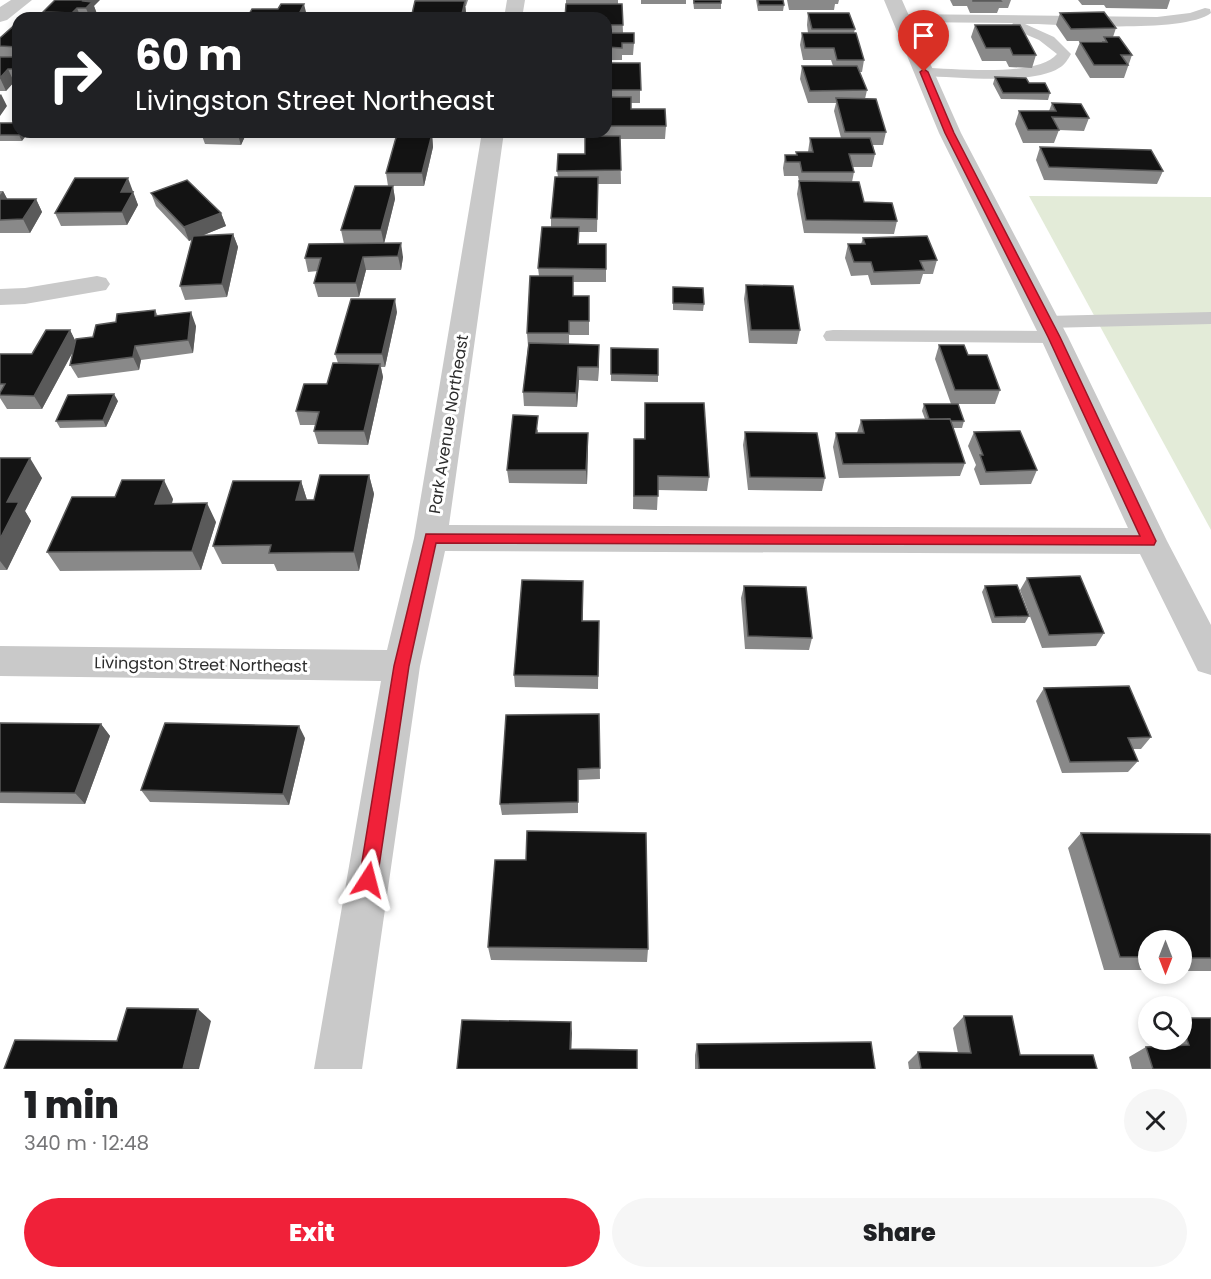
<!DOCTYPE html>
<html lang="en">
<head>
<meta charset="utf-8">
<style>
  body { margin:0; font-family:Poppins,sans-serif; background:#f6f6f6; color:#202124; height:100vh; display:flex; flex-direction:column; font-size:22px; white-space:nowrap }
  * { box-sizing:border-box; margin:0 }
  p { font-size:20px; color:#757577 }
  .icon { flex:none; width:33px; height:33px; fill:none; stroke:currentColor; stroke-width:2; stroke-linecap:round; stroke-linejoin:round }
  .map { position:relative; height:1069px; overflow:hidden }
  .drawer { display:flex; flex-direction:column; background:#fff; flex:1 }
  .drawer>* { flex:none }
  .hud { position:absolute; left:12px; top:12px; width:600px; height:126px; border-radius:18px; box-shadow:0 3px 9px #0003; background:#202124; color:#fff; overflow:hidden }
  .needle { width:39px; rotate:180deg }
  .buttons { position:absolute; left:1138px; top:930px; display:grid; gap:12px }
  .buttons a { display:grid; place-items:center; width:54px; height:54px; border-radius:50%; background:#fff; box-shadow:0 3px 9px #0003; font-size:30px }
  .pin { position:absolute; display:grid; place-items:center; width:51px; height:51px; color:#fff; margin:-62px -26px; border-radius:50% 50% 50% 0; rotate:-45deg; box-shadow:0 0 6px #0007 }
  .pin .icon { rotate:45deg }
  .me { position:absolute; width:66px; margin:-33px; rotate:9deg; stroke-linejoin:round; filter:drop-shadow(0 0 4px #0008) }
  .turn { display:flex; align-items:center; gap:21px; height:126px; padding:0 24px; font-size:27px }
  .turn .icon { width:78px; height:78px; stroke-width:2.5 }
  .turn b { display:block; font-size:42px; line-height:51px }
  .round { display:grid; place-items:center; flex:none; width:63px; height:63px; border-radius:32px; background:#f6f6f6 }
  .summary { display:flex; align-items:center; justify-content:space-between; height:102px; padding:0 24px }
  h1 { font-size:36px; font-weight:800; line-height:45px }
  .primary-button { display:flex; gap:12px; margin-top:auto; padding:12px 24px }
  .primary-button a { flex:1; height:69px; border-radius:36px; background:#f02139; color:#fff; font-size:24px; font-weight:800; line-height:69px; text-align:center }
  .primary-button a+a { background:#f6f6f6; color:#202124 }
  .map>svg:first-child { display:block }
</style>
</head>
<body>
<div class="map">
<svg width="1211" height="1069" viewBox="0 0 1211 1069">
  <rect width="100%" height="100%" fill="#fff"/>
  <path fill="#e3ebd8" d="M 1029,196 L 1211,197 L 1211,530 Z"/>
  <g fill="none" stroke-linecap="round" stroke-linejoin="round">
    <path fill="#c9c9c9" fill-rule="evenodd" d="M 1205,8 L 1210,9 L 1211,13 C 1183,34 1063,24 1025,24 L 1054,37 L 1071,54 C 1068,59 1065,65 1059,68 C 1033,85 956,77 924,76 L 917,72 L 924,68 C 954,68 1037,78 1057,54 L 1039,40 L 1013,29 L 1011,26 L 1013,23 L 901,22 L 894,18 L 901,14 L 1157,17 L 1190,13 Z
      M 1211,312 L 1211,324 L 1047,328 L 1040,326 L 1037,322 L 1040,318 L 1047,316 Z
      M 833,330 L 1054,331 L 1061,332 L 1064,337 L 1061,342 L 1054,343 L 826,341 L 823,336 L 826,331 Z"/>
    <path fill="#c9c9c9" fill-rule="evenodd" d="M 11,0 L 32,0 L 7,20 L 0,22 L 0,7 Z
      M 507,0 L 525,0 L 522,18 L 504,18 Z
      M 884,0 L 902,0 L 961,133 L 1068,337 L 1167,541 L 1211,625 L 1211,675 L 1198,671 L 1140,554 L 445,551 L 420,666 L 362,1069 L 314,1069 L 381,681 L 0,676 L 0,646 L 387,650 L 414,538 L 482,132 L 504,132 L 449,525 L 1128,528 L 1040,337 L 939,133 Z
      M 97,276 L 106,278 L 110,284 L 106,290 L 25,304 L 0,305 L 0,289 L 25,288 Z"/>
  </g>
  <path fill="#898989" d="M 415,0 L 468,0 L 466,6 L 465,6 L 466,13 L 465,18 L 412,18 L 412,14 Z
    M 566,0 L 618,0 L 618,4 L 622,4 L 623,33 L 634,43 L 633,55 L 622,55 L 622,60 L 606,60 L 606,18 L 566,4 Z
    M 641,0 L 686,0 L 686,4 L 641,4 Z
    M 693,0 L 721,0 L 721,9 L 694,9 Z
    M 756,0 L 783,0 L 784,5 L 783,11 L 758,11 Z
    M 787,0 L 839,0 L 838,4 L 835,4 L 834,10 L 789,10 Z
    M 950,0 L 1011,0 L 1008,8 L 999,8 L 997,13 L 970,13 L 967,6 L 953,6 Z
    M 1078,0 L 1170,0 L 1167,9 L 1106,8 L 1104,5 L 1082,5 Z
    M 94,6 L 97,14 L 93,18 L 22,18 L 44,16 L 43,12 Z
    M 808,13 L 855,29 L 854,33 L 864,60 L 862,72 L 860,72 L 867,90 L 865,99 L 886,132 L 883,145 L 873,145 L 875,154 L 872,167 L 853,167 L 854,172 L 852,182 L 864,202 L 897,221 L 894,234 L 804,233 L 797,194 L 799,181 L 798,176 L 784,176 L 783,168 L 785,155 L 796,155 L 796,152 L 808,152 L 810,138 L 841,138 L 834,111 L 836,103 L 808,103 L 800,79 L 802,66 L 833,66 L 831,60 L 803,60 L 800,45 L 802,33 L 808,33 L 807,25 Z
    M 1060,13 L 1116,28 L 1113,37 L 1132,55 L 1124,78 L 1090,78 L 1075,54 L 1080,42 L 1102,42 L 1102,41 L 1067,41 L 1056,25 Z
    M 18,22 L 18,82 L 14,82 L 6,91 L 0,91 L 0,38 Z
    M 975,25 L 1036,55 L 1032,68 L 1009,67 L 1006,61 L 982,61 L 971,37 Z
    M 606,63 L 640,63 L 640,103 L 631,103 L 631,109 L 666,126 L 665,139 L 620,139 L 621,184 L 598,184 L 597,232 L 579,232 L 579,244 L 606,269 L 606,282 L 573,282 L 573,296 L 589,296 L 589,335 L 569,335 L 569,344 L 599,359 L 598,381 L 579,380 L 577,407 L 524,406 L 523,392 L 528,346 L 527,333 L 539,276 L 538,268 L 551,227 L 551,218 L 558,177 L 557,171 L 585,154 L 594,136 L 594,132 L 606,132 Z
    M 995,77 L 1029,83 L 1050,93 L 1048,100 L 1001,99 L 993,84 Z
    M 1052,103 L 1089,118 L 1084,131 L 1059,130 L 1054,143 L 1023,143 L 1015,124 L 1019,111 L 1049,111 Z
    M 0,123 L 18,123 L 22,141 L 0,141 Z
    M 196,132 L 247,132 L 241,145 L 205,144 L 201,133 Z
    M 269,132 L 327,132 L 325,137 L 270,136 Z
    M 432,134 L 433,147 L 424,186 L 388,186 L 386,173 Z
    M 1040,147 L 1163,171 L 1157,184 L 1044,180 L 1036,160 Z
    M 393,186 L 395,199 L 384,243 L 403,257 L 401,270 L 366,270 L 359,297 L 318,297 L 314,283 L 318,271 L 308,272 L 305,258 L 344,244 L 341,230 Z
    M 0,191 L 3,191 L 7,199 L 36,199 L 42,212 L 30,233 L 0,233 Z
    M 134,191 L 133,193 L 138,205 L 127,225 L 61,226 L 55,213 Z
    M 151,193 L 221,213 L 226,226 L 201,236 L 233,234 L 238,247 L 227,297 L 185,300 L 180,286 L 192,239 L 189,241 L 156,206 Z
    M 863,238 L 937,260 L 933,274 L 923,274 L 920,284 L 871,285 L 868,275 L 851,276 L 845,258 L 848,244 L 861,244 Z
    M 746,285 L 800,330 L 797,344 L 749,343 L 744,299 Z
    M 673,287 L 704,304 L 703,311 L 673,310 Z
    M 155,310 L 158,316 L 196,326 L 193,353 L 141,360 L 139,370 L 78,378 L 70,365 L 74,350 L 42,409 L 7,409 L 0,398 L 0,354 L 32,354 L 70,330 L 75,341 L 93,337 L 116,322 Z
    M 397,312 L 385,367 L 381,367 L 383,377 L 368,445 L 318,444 L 314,431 L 315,425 L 300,425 L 296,411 L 327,384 L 338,363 L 335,354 Z
    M 939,345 L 968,355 L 1000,390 L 995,404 L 958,404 L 964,421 L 962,428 L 953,428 L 965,463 L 960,476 L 839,478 L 833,447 L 836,433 L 857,433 L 861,420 L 925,419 L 922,411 L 924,404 L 951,404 L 935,359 Z
    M 611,348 L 658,375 L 658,382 L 611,381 Z
    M 118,401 L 106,427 L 60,428 L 56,421 Z
    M 645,403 L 709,477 L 707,491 L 658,490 L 657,510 L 633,509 L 634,439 L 644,439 Z
    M 538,429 L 538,433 L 588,446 L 587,484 L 509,483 L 507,470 Z
    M 745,432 L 825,478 L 822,491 L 748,490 L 743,445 Z
    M 974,432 L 1037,470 L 1031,484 L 980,485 L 974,469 L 976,465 L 968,446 Z
    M 0,458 L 42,478 L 25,511 L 31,521 L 7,570 L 0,570 Z
    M 369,475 L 374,494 L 359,571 L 277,571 L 274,564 L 222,564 L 213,546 L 301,481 L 307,500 L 314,500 Z
    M 173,499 L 172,504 L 216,522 L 201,570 L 60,571 L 47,552 Z
    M 1027,578 L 1104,633 L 1096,646 L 1042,648 L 1020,590 Z
    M 583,581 L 583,621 L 599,621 L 598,689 L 515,687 L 514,675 Z
    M 744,586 L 812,638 L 809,650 L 745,649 L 741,598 Z
    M 985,586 L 1029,616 L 1025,623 L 992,623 L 982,592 Z
    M 1044,688 L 1151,737 L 1141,749 L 1133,749 L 1138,761 L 1128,772 L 1062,773 L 1036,701 Z
    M 599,714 L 600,779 L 578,780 L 578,813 L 502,815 L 500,804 Z
    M 0,723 L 101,724 L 110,736 L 85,804 L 0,803 Z
    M 305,738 L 289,805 L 150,802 L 141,790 Z
    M 1081,833 L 1211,836 L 1211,971 L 1182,971 L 1182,940 L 1149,940 L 1149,970 L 1104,970 L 1068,848 Z
    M 488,947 L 648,949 L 647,962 L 491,960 Z
    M 964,1016 L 1020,1055 L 1097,1069 L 909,1069 L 908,1062 L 918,1052 L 958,1053 L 953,1028 Z
    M 1182,1018 L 1211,1069 L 1132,1069 L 1129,1057 L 1146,1047 L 1167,1046 L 1165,1040 L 1182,1040 Z
    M 697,1044 L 875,1069 L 695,1069 L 695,1055 Z"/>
  <path fill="#5a5a5a" d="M 84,0 L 100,0 L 94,6 L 97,14 L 93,18 L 90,18 L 83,1 Z
    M 465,1 L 466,13 L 465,18 L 461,18 Z
    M 304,4 L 307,16 L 306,18 L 297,18 Z
    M 77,8 L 81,18 L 74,18 L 72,13 Z
    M 8,69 L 14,82 L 6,91 L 0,78 Z
    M 1,94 L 7,106 L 0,116 L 0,95 Z
    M 21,132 L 29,132 L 22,141 L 19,135 Z
    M 146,132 L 160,132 L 147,137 Z
    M 237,132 L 247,132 L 241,145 Z
    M 432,134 L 433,147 L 424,186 L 422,173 Z
    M 128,178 L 138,205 L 127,225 L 122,212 L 121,192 Z
    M 393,186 L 395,199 L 384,244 L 381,230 Z
    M 3,191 L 10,204 L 0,204 L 0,195 Z
    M 36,199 L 42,212 L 30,233 L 23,219 Z
    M 221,213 L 226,226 L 189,241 L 184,227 Z
    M 233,234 L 238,247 L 227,297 L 222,284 Z
    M 401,243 L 403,257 L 401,270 L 398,256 Z
    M 363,257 L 366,270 L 359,297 L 356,283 Z
    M 395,299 L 397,312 L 385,367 L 382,354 Z
    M 191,312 L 196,326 L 193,353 L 188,340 Z
    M 70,330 L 77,344 L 42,409 L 34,396 Z
    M 599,345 L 599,359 L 598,381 L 598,367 Z
    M 135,346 L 141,360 L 139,370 L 133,357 Z
    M 380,364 L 383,377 L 368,445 L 364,431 Z
    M 578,367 L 579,380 L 577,407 L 576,393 Z
    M 114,394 L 118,401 L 106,427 L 103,420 Z
    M 588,433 L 588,446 L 587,484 L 586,470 Z
    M 30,458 L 42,478 L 25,511 L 31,521 L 7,570 L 0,561 L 0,539 L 7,502 Z
    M 369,475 L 374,494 L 359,571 L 354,552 Z
    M 164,480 L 173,499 L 165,523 L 155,504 Z
    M 301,481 L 307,500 L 296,500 Z
    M 207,503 L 216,522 L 201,570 L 192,551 Z
    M 101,724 L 110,736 L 85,804 L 75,793 Z
    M 299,726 L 305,738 L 289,805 L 283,794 Z
    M 198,1009 L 211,1021 L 199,1069 L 183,1069 Z
    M 571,1022 L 572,1033 L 571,1059 L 570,1049 Z"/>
  <path fill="#131313" stroke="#5a5a5a" stroke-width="1.5" d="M 55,0 L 84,0 L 83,1 L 92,2 L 86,8 L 77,8 L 72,13 L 43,12 Z
    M 694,0 L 721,0 L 721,3 L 694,3 Z
    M 758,0 L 783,0 L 784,5 L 759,5 Z
    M 973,0 L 1000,0 L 1001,1 L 973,1 Z
    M 415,1 L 465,1 L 461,18 L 427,18 L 428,14 L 412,14 Z
    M 281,4 L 304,4 L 297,18 L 247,18 L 252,9 L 278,9 Z
    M 566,4 L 622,4 L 623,25 L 606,25 L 606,18 L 565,18 Z
    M 1104,12 L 1116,28 L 1071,29 L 1060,13 Z
    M 808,13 L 849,13 L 855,29 L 812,29 Z
    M 25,15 L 65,17 L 64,18 L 22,18 Z
    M 18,22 L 18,47 L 0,46 L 0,38 Z
    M 975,25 L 1020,25 L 1036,55 L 1013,55 L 1010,48 L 986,48 Z
    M 606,33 L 634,33 L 634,43 L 622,43 L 622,48 L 606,47 Z
    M 802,33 L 856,33 L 864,60 L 837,60 L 834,48 L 805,48 Z
    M 1104,37 L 1119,37 L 1132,55 L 1121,55 L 1128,65 L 1094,65 L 1080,42 L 1107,42 Z
    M 0,57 L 18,57 L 18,67 L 16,69 L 8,69 L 0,78 Z
    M 606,63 L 640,63 L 641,90 L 606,90 Z
    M 802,66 L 857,66 L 867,90 L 810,91 Z
    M 995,77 L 1026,78 L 1029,83 L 1045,83 L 1050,93 L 1003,93 Z
    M 606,97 L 631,97 L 631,109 L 665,109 L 666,126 L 606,126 Z
    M 836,98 L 876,99 L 886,132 L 845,132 Z
    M 1052,103 L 1081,104 L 1089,118 L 1052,117 L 1059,130 L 1028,130 L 1019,111 L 1056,111 Z
    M 0,123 L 18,123 L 18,132 L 21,132 L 19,135 L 0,135 Z
    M 397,134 L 432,134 L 422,173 L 386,173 Z
    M 585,136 L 620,136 L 621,170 L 557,171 L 558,154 L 585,154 Z
    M 810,138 L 870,138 L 875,154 L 849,154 L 854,172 L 802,172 L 800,162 L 786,162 L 785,155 L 797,155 L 796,152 L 813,152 Z
    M 1040,147 L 1151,150 L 1163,171 L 1049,167 Z
    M 555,177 L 598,177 L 597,219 L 551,218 Z
    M 75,178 L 128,178 L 121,192 L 133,192 L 122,212 L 55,213 Z
    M 187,180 L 221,213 L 184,227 L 151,193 Z
    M 799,181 L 859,182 L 864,202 L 892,203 L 897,221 L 806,220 Z
    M 355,186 L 393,186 L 381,230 L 341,230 Z
    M 0,199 L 36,199 L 23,219 L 0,220 Z
    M 542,227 L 579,227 L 578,244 L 606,244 L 606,269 L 538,268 Z
    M 233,234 L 222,284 L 180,286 L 193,236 Z
    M 927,236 L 937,260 L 920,261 L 924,270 L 874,272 L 871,262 L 854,262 L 848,244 L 865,244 L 863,238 Z
    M 401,243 L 398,256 L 363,257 L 356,283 L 314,283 L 321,258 L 305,258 L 309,244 Z
    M 530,276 L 573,276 L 573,296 L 589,296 L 589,321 L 569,321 L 569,333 L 527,333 Z
    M 746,285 L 793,286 L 800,330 L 751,330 Z
    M 673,287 L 703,288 L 704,304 L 673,303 Z
    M 351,299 L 395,299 L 382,354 L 335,354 Z
    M 155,310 L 155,316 L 191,312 L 188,340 L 135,346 L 133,357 L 70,365 L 76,339 L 93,337 L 96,325 L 116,322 L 117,314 Z
    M 46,330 L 70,330 L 34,396 L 0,395 L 0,393 L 5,384 L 0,384 L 0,354 L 32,354 Z
    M 529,343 L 599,345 L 598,367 L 578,367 L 576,393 L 523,392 Z
    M 939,345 L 964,345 L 968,355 L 987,355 L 1000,390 L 955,390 Z
    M 611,348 L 658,349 L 658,375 L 611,374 Z
    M 333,363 L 380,364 L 364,431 L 314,431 L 319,412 L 296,411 L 304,384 L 327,384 Z
    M 114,394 L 103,420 L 56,421 L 68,395 Z
    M 645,403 L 704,403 L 709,477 L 658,476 L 658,496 L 634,496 L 634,439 L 645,439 Z
    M 924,404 L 958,404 L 964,421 L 951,421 L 950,419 L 929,419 Z
    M 513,415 L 538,416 L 536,433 L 588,433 L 586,470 L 507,470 Z
    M 950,419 L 965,463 L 843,464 L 836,433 L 864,433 L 861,420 Z
    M 1020,431 L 1037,470 L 986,472 L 980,455 L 983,455 L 974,432 Z
    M 745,432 L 817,433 L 825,478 L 750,477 Z
    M 0,458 L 30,458 L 7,502 L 19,502 L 0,539 Z
    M 320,475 L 369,475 L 354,552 L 269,553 L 271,545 L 213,546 L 233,481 L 301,481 L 296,500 L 314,500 Z
    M 122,480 L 164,480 L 155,504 L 207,503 L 192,551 L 47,552 L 72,497 L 115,497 Z
    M 1080,576 L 1104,633 L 1049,635 L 1027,578 Z
    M 522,580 L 583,581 L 582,621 L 599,621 L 598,676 L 514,675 Z
    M 1017,585 L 1029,616 L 995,617 L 985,586 Z
    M 744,586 L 806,587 L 812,638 L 748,636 Z
    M 1129,686 L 1151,737 L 1128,738 L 1138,761 L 1070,762 L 1044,688 Z
    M 599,714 L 600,768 L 578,769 L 578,802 L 500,804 L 506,715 Z
    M 0,723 L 101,724 L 75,793 L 0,792 Z
    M 165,723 L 299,726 L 283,794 L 141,790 Z
    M 527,831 L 646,833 L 648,949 L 488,947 L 495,860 L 526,860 Z
    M 1081,833 L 1210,834 L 1211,836 L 1211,958 L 1182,958 L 1182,940 L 1149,940 L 1149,957 L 1120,957 Z
    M 127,1008 L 198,1009 L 183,1069 L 4,1069 L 15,1040 L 117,1041 Z
    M 964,1016 L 1012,1016 L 1020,1055 L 1093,1055 L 1097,1069 L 921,1069 L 918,1052 L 971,1053 Z
    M 1182,1018 L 1211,1018 L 1211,1069 L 1153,1069 L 1146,1047 L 1189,1045 L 1182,1026 Z
    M 462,1020 L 571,1022 L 570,1049 L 637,1050 L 637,1069 L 457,1069 Z
    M 871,1042 L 875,1069 L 699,1069 L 697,1044 Z"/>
  <path fill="#f02139" stroke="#9c1525" stroke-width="1.5" d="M 924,69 L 928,72 L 954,133 L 1060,337 L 1156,541 L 1154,545 L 436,543 L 409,666 L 377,880 L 374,886 L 368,888 L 362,886 L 359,880 L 394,666 L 426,534 L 1140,536 L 1048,337 L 945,133 L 920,72 Z"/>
  <g text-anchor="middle" stroke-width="6" stroke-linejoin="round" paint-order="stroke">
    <g font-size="16" fill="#2c2c2c" stroke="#fff">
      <text transform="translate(448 424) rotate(-81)" y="6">Park Avenue Northeast</text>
      <text transform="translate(201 664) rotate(1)" y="6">Livingston Street Northeast</text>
    </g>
  </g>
</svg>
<div class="buttons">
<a><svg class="needle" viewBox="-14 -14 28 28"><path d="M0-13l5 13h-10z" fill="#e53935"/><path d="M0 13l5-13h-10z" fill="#757577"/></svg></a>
<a><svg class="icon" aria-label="search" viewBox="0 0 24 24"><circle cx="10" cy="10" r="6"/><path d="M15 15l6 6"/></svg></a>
</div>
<div class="pin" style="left:924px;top:72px;background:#d93025"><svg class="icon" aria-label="arrive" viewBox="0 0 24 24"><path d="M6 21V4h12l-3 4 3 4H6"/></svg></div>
<svg class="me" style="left:368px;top:880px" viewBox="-20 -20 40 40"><path d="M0-17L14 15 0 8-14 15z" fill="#f02139" stroke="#fff" stroke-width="4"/></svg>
<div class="hud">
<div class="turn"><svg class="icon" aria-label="right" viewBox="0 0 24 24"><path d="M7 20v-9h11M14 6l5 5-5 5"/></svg><div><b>60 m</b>Livingston Street Northeast</div></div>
</div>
</div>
<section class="drawer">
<div class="summary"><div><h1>1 min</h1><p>340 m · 12:48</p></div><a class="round"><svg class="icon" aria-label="close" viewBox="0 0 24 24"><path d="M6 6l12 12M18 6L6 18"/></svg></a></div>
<div class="primary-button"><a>Exit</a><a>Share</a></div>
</section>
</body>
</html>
